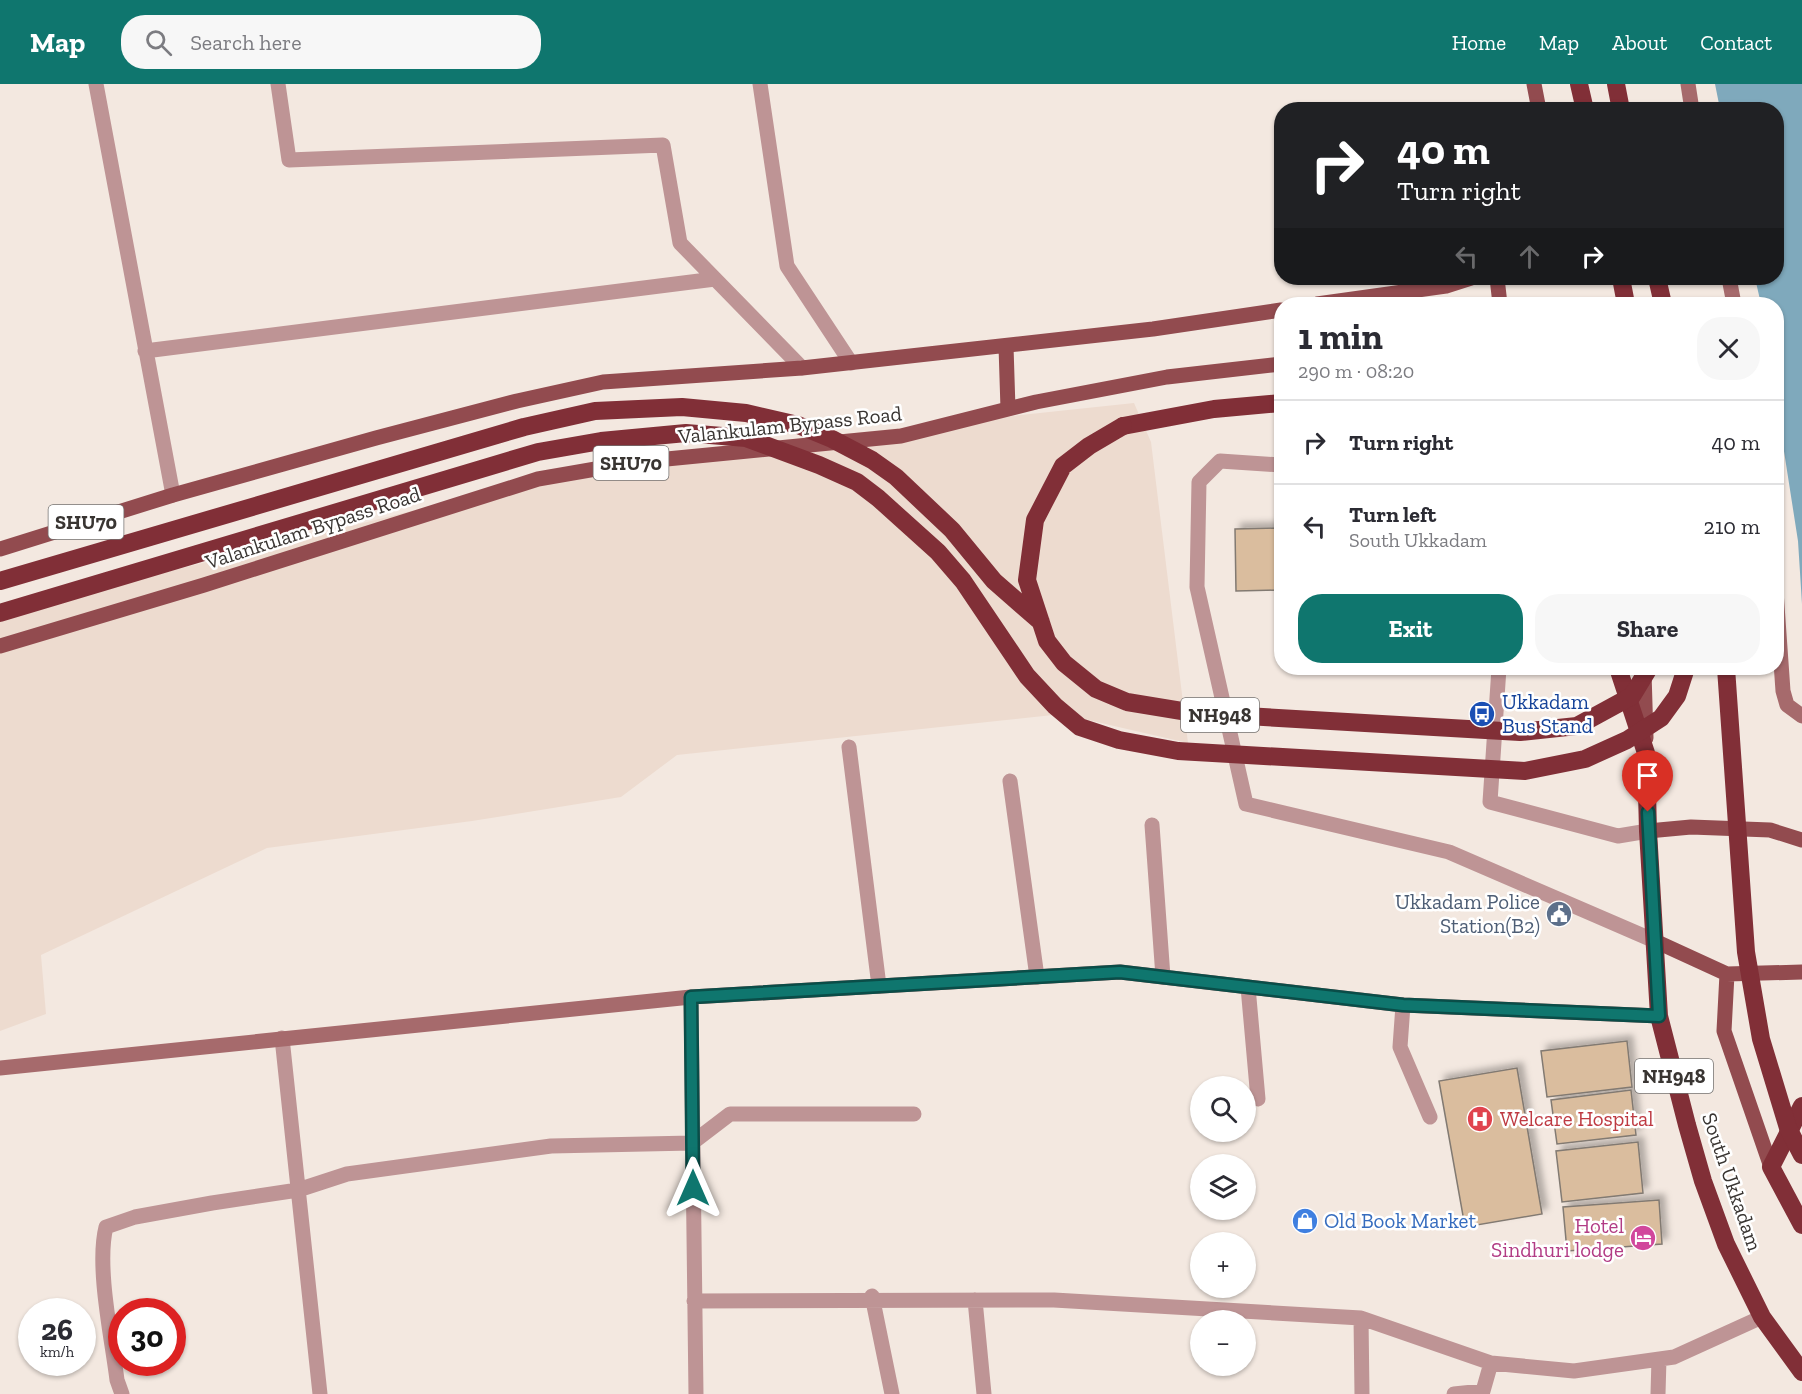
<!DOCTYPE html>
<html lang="en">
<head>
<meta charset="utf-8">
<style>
  body { margin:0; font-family:"Zilla Slab",serif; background:#f7f7f7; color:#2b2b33; height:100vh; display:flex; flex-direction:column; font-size:22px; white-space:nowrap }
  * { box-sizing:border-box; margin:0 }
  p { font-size:20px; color:#7c7c81 }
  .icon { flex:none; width:33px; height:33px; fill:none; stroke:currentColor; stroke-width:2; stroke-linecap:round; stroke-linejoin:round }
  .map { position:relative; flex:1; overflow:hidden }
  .panel { position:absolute; left:1274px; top:213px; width:510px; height:378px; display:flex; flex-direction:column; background:#fff; border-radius:24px; box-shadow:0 2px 4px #0004 }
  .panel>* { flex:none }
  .hud { position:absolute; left:1274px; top:18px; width:510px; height:183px; border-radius:24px; box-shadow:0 2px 4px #0004; background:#202124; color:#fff; overflow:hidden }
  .buttons { position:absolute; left:1190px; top:992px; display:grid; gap:12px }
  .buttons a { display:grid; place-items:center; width:66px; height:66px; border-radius:50%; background:#fff; box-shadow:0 2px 4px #0004; font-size:30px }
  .speed { position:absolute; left:18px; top:1214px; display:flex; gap:12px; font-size:30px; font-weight:700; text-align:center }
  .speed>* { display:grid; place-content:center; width:78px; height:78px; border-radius:50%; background:#fff; box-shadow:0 2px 4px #0004; line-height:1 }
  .speed small { font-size:15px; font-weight:400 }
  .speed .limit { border:9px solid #d22; background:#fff; color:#111 }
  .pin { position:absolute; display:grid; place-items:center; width:51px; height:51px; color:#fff; margin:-62px -26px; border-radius:50% 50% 50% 0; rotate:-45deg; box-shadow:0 0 6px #0007 }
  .pin .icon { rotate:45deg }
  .me { position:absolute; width:66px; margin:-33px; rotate:0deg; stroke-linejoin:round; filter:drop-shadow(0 0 4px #0008) }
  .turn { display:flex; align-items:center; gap:21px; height:126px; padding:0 24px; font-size:27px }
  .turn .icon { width:78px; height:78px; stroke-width:2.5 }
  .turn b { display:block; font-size:42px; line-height:51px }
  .lanes { display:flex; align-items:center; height:57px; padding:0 24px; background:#0003; justify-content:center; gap:30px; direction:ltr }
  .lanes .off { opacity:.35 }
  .round { display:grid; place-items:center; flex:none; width:63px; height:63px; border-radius:24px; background:#f7f7f7 }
  .summary { display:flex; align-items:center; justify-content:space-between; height:102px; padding:0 24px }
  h1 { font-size:36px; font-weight:700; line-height:45px }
  .action { display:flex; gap:12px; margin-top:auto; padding:12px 24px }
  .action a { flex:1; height:69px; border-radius:24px; background:#0f766e; color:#fff; font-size:24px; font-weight:700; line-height:69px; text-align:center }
  .action a+a { background:#f7f7f7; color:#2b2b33 }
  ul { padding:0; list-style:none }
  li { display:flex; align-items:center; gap:18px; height:84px; padding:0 24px; border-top:2px solid #e1e1e2 }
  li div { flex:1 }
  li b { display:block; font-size:22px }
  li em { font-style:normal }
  header { display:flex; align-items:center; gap:36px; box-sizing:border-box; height:84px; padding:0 30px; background:#0f766e; color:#fff }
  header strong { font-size:28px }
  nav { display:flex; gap:33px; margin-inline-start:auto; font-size:21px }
  .search { width:420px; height:54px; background:#f7f7f7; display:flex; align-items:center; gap:15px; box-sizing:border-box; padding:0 21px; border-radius:24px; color:#7c7c81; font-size:22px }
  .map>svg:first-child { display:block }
</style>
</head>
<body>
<header>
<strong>Map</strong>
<div class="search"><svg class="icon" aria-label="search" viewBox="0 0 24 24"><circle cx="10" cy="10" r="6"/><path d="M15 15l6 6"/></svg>Search here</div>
<nav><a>Home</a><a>Map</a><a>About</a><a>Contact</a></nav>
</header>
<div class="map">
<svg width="1802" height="1310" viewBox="0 0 1802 1310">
  <defs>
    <filter id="shadow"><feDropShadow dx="5.5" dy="-5.5" stdDeviation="3" flood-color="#0004"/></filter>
  </defs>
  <rect width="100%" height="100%" fill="#f3e8e0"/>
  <path fill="#eddbcf" d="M 1134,319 L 1151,358 L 1188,659 L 1062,630 L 677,671 L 621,713 L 472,737 L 267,764 L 41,871 L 46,930 L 0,947 L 0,536 L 54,516 L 628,373 Z"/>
  <path fill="#7fa9bc" d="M 1715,0 L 1802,0 L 1802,520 L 1798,457 L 1776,316 L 1776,220 L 1761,220 L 1755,194 L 1776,194 L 1776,26 L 1720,25 Z"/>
  <path fill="#dabd9e" stroke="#827a72" stroke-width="1.5" filter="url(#shadow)" d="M 1281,444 L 1281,506 L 1236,507 L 1235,445 Z
    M 1627,957 L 1632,1003 L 1547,1013 L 1541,967 Z
    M 1517,984 L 1542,1130 L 1465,1143 L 1439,997 Z
    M 1631,1006 L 1636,1051 L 1557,1060 L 1551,1016 Z
    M 1638,1058 L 1643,1109 L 1562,1118 L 1556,1067 Z
    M 1659,1116 L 1662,1160 L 1567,1167 L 1563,1123 Z"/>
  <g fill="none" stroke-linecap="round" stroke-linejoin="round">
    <path stroke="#be9495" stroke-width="15" d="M 1281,381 L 1220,377 L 1199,398 L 1197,503 L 1246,720 L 1449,768 L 1655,857
      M 1499,584 L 1490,718 L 1618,752 L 1648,747"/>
    <path stroke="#be9495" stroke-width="15" d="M 96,0 L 173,411
      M 278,0 L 289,76 L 663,61 L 680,159 L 802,284
      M 760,0 L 787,182 L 851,279
      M 145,267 L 715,195
      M 849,663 L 879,902
      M 1010,697 L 1037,893
      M 1152,741 L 1163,893
      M 1248,903 L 1258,1015
      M 691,913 L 696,1310
      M 1403,921 L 1400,963 L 1430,1033
      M 282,954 L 320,1310
      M 872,1212 L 892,1310
      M 975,1216 L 984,1310
      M 694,1217 L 1054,1216 L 1361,1234
      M 122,1310 L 117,1296 C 112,1255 96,1182 106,1143 L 135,1133 L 212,1119 L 298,1106 L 347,1090 L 551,1062 L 692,1059 L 730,1030 L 914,1030
      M 1362,1310 L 1361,1234 L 1491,1279 L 1574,1287 L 1674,1273 L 1762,1233
      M 1454,1310 L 1483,1307 L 1491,1279
      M 1658,1310 L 1659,1275"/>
    <path stroke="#a66a6c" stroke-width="15" d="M 1688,0 L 1692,26
      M 1729,194 L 1734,220
      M 1776,507 L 1783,607 L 1787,621 L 1802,632
      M 0,984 L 691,913 L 1120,888 L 1403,921 L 1659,932"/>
    <path stroke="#924b4f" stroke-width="15" d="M 1534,0 L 1539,26
      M 1497,194 L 1500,220
      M 1317,220 L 1446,202 L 1471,194
      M 1006,262 L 1008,325
      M 0,465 L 173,411 L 376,354 L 517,317 L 603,298 L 802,284 L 1153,245 L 1281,226
      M 0,562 L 204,501 L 538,395 L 636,378 L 901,352 L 1036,318 L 1167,293 L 1281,280
      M 1644,588 L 1646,654
      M 1648,747 L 1691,743 L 1770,746 L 1802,756
      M 1655,857 L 1727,890 L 1802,888
      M 1727,890 L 1724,947 L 1771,1083"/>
    <path stroke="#812f37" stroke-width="18" d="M 1579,0 L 1585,26
      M 1616,0 L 1621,26
      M 1621,194 L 1626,220
      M 1657,194 L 1663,220
      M 1123,342 L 1214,325 L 1281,319
      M 1618,584 L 1646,669 L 1648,747 L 1659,932 L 1687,1041 L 1703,1097 L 1726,1160 L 1762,1233 L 1802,1288
      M 1802,1022 L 1771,1083 L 1802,1141"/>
    <path stroke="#812f37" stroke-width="18" d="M 1123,342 L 1089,362 L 1063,382 L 1035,436 L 1027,496 L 1047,557 L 1064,579 L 1096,605 L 1127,618 L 1194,629 L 1520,648 L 1577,642 L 1632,612 L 1649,584
      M 0,497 L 524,343 L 595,327 L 682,323 L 746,329 L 798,341 L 832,355 L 872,376 L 896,393 L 952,446 L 994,497 L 1041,538
      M 0,529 L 538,368 L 601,357 L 686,349 L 746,354 L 819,381 L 857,398 L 878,414 L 938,468 L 963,497 L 1027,592 L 1055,622 L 1080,643 L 1119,656 L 1178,667 L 1525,687 L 1585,675 L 1627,656 L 1661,634 L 1677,612 L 1686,584
      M 1726,584 L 1746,868 L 1761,955 L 1788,1044 L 1802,1071"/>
  </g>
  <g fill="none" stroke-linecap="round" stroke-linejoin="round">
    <g stroke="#0a4d48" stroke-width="15">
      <path id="route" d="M 693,1104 L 691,913 L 1120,888 L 1403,921 L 1659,932 L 1648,728"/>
    </g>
    <use href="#route" stroke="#0f766e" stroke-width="10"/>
  </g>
  <defs>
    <g id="bus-disc" transform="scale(1.35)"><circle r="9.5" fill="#1a4fb4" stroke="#fff"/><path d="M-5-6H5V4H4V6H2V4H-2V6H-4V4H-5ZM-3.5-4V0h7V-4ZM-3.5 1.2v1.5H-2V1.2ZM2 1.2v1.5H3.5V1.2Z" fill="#fff"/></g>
    <g id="civic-disc" transform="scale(1.35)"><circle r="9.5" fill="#5c6f8a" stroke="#fff"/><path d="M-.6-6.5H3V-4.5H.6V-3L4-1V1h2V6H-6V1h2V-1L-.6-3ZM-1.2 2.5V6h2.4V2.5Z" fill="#fff"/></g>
    <g id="hospital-disc" transform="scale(1.35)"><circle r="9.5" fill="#e0444e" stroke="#fff"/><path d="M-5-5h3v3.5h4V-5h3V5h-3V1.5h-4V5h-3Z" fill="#fff"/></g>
    <g id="shop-disc" transform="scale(1.35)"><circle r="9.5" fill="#3f7fe0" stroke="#fff"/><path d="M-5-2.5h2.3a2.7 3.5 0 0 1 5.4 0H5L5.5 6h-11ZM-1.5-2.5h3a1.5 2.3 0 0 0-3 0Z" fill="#fff"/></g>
    <g id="hotel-disc" transform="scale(1.35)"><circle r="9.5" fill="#d1479c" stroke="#fff"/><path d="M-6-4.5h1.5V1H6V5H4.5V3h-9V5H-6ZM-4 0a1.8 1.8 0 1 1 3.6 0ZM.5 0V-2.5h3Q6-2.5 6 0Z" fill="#fff"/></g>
  </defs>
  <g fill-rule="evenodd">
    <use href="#bus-disc" x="1482" y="630"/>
    <use href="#civic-disc" x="1559" y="830"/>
    <use href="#hospital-disc" x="1480" y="1035"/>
    <use href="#shop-disc" x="1305" y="1137"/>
    <use href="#hotel-disc" x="1643" y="1154"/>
  </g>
  <g text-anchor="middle" stroke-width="5" stroke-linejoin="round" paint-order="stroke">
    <g fill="#fff" stroke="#747270" stroke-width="1.5">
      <rect x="593.5" y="362" width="75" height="34" rx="4.5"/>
      <rect x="48.5" y="421" width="75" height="34" rx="4.5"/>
      <rect x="1181" y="614" width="78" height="34" rx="4.5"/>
      <rect x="1635" y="975" width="78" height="34" rx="4.5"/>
    </g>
    <g font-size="20" font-weight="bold" fill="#393532">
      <text x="631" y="386">SHU70</text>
      <text x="86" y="445">SHU70</text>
      <text x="1220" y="638">NH948</text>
      <text x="1674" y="999">NH948</text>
    </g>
    <g font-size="21" fill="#393532" stroke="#fff">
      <text transform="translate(790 341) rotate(-6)" y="7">Valankulam Bypass Road</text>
      <text transform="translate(313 444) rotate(-18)" y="7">Valankulam Bypass Road</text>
      <text transform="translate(1732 1098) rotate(71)" y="7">South Ukkadam</text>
    </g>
    <g font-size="21" fill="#164399" stroke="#fff" text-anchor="start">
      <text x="1502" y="625">Ukkadam<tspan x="1502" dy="24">Bus Stand</tspan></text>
    </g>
    <g font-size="21" fill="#4e5e75" stroke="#fff" text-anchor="end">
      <text x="1540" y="825">Ukkadam Police<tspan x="1540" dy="24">Station(B2)</tspan></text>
    </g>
    <g font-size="21" fill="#be3a42" stroke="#fff" text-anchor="start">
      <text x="1500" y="1042">Welcare Hospital</text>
    </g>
    <g font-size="21" fill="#366cbe" stroke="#fff" text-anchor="start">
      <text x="1324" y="1144">Old Book Market</text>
    </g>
    <g font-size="21" fill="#b23c85" stroke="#fff" text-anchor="end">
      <text x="1624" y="1149">Hotel<tspan x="1624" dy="24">Sindhuri lodge</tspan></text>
    </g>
  </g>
</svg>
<div class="buttons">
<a><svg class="icon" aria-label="search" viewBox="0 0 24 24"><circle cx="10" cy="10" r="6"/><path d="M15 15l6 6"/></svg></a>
<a><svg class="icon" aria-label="layers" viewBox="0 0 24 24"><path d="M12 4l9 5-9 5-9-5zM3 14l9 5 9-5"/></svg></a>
<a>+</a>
<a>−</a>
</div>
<div class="speed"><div>26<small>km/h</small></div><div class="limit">30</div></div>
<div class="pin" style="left:1648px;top:728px;background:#d93025"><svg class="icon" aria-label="arrive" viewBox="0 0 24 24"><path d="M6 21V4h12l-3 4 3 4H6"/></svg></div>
<svg class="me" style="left:693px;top:1104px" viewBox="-20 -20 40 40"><path d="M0-17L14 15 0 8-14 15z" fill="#0f766e" stroke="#fff" stroke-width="4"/></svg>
<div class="hud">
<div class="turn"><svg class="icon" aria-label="right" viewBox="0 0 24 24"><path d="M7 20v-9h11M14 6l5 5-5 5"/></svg><div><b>40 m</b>Turn right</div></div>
<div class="lanes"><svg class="icon off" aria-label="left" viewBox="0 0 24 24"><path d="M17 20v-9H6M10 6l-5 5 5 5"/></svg><svg class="icon off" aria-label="ahead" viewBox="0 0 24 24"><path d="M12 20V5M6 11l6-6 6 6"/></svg><svg class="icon" aria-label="right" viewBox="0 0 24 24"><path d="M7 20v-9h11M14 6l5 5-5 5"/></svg></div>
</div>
<section class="panel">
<div class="summary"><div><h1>1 min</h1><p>290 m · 08:20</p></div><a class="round"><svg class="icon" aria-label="close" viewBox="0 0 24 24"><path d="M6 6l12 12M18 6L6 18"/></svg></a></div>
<ul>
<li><svg class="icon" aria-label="right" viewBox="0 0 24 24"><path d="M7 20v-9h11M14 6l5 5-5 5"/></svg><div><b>Turn right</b></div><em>40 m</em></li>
<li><svg class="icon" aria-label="left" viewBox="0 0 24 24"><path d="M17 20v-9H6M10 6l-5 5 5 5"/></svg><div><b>Turn left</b><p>South Ukkadam</p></div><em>210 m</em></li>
</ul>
<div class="action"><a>Exit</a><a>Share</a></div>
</section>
</div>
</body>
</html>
